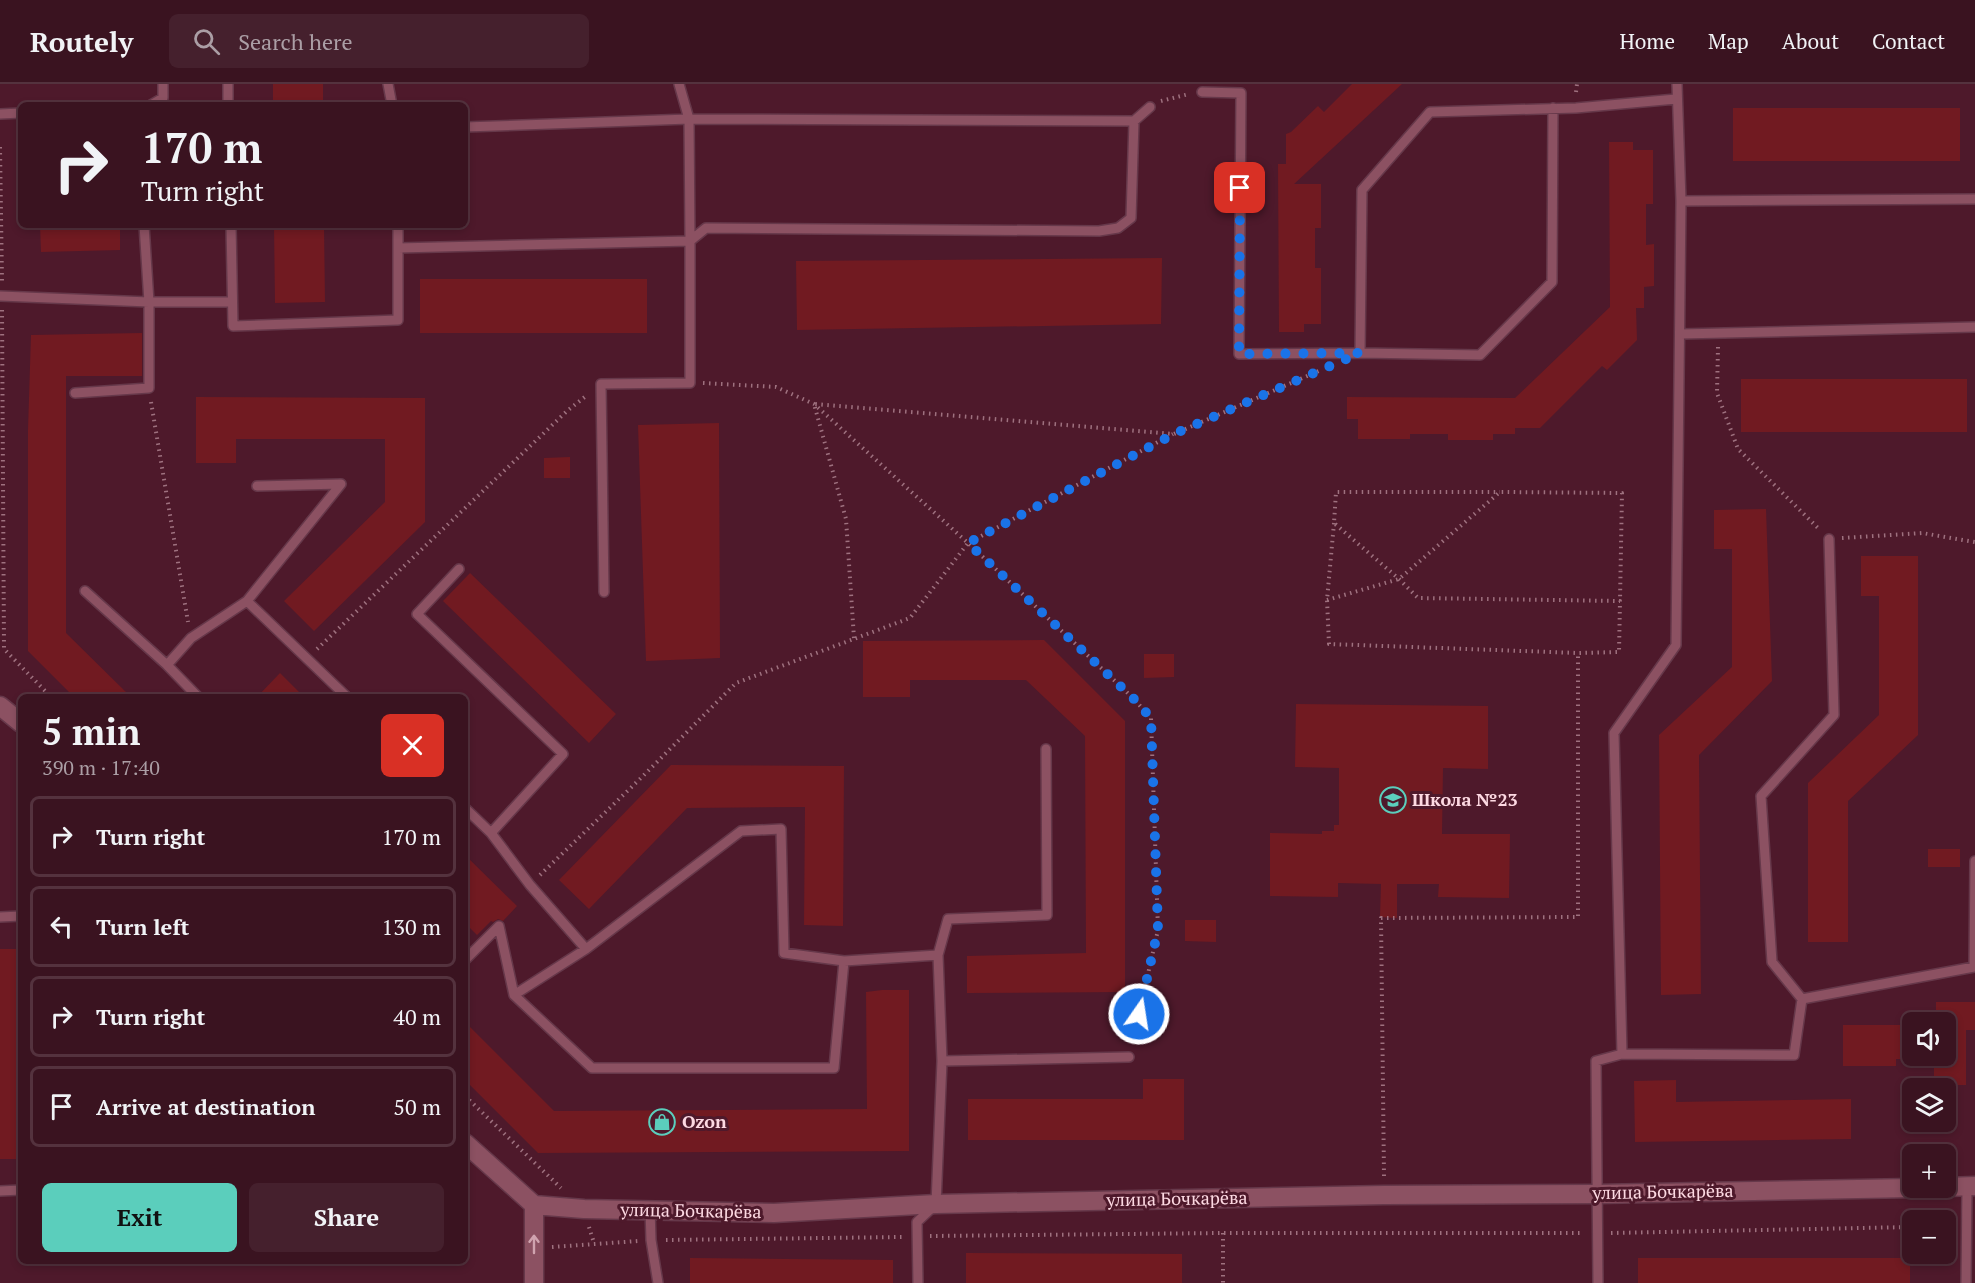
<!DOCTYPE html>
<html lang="en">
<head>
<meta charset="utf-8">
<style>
  body { margin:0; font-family:"PT Serif",serif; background:#45202d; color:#f1f3f6; height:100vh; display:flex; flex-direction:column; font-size:22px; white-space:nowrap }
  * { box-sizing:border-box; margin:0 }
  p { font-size:20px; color:#ab9ea5 }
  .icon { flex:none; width:33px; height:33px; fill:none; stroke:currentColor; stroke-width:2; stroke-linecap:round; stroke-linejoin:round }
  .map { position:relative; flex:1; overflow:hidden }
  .drawer { position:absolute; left:18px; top:610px; width:450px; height:570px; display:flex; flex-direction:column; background:#3a1320; border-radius:9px; box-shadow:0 3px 9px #0003,0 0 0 2px #54323e }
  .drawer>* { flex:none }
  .guide { position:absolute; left:18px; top:18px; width:450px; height:126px; border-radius:9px; box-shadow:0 3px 9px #0003,0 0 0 2px #54323e; background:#3a1320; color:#f1f3f6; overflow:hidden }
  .fabs { position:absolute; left:1902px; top:928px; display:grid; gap:12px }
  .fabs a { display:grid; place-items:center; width:54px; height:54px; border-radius:9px; background:#3a1320; box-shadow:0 3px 9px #0003,0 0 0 2px #54323e; font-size:30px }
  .pin { position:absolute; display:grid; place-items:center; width:51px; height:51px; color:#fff; margin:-26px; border-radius:12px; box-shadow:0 3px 9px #0006 }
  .me { position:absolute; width:66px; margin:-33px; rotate:13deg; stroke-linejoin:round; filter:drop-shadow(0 0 4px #0008) }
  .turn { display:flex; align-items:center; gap:21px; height:126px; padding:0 24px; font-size:27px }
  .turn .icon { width:78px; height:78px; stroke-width:2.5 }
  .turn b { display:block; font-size:42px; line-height:51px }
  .round { display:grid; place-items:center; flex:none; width:63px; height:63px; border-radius:9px; background:#45202d }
  .summary { display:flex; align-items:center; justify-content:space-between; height:102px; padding:0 24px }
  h1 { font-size:36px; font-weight:700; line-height:45px }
  .cta { display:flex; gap:12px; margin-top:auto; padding:12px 24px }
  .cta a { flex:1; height:69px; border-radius:9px; background:#5bcebc; color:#111; font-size:24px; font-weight:700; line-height:69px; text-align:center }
  .cta a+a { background:#45202d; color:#f1f3f6 }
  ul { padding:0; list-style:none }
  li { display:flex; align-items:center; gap:18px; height:81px; margin:0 12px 9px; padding:0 12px; border:3px solid #54323e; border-radius:9px }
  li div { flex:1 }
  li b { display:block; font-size:22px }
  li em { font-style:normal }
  header { display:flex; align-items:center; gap:36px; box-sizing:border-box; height:84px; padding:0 30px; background:#3a1320; border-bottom:2px solid #54323e }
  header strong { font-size:28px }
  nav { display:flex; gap:33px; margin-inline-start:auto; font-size:21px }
  .search { width:420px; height:54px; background:#45202d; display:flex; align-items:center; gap:15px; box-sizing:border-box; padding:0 21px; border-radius:9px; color:#ab9ea5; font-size:22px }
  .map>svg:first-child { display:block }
</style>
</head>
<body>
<header>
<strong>Routely</strong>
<div class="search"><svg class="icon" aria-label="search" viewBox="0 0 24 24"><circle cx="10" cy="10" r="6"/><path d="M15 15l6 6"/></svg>Search here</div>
<nav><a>Home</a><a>Map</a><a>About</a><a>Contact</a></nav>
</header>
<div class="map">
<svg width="1975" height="1199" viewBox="0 0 1975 1199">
  <rect width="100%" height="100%" fill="#4e192b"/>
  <path fill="#711a21" d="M 273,0 L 323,0 L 323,21 L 273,21 Z
    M 1352,0 L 1402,0 L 1294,100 L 1321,100 L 1321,144 L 1315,144 L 1315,184 L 1321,184 L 1321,240 L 1304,240 L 1304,248 L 1279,248 L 1278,80 L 1286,80 L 1286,50 L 1291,48 L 1318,22 L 1324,28 Z
    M 1733,24 L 1960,24 L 1960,77 L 1733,77 Z
    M 1609,58 L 1633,58 L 1633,66 L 1653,66 L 1653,120 L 1646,120 L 1646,161 L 1654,160 L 1654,202 L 1644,203 L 1644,224 L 1636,224 L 1637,256 L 1607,286 L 1602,282 L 1540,344 L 1515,344 L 1515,350 L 1493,350 L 1493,356 L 1448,356 L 1448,350 L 1410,350 L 1410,355 L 1358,355 L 1358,335 L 1347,335 L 1347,313 L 1515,314 L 1610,223 Z
    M 40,141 L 120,141 L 120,166 L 41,168 Z
    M 274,141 L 324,141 L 325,218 L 275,219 Z
    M 1162,174 L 1161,240 L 797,246 L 796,177 Z
    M 420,195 L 647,195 L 647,249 L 420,249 Z
    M 142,249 L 142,292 L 66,292 L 66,549 L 132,614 L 75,614 L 28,567 L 28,346 L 31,251 Z
    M 1741,295 L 1967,295 L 1967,348 L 1741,348 Z
    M 196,313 L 425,314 L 425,438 L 314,547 L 284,517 L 385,418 L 385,355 L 236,355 L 236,379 L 196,379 Z
    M 719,339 L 720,574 L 646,577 L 638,341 Z
    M 570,373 L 570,394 L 544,394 L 544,374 Z
    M 1766,425 L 1772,597 L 1699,671 L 1701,910 L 1661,911 L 1659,651 L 1732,583 L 1732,465 L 1714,465 L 1714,426 Z
    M 1861,472 L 1918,472 L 1918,651 L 1848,717 L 1848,858 L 1808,858 L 1808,699 L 1879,631 L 1879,512 L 1861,512 Z
    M 470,489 L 616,630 L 589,659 L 443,517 Z
    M 1044,556 L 1125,637 L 1125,908 L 967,909 L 967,872 L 1086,869 L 1085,652 L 1026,596 L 910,596 L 910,613 L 863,613 L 863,557 Z
    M 1144,570 L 1174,570 L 1174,593 L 1144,594 Z
    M 280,589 L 305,614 L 256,614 Z
    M 1296,620 L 1488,622 L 1488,685 L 1443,684 L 1442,750 L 1510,750 L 1509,814 L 1438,813 L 1439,800 L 1397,800 L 1397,834 L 1380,833 L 1381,800 L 1338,799 L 1338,813 L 1270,812 L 1270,749 L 1322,750 L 1322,747 L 1334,747 L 1334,741 L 1339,741 L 1339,684 L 1295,683 Z
    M 671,681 L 844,682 L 843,842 L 804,841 L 805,723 L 687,724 L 589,825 L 559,796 Z
    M 1928,765 L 1960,765 L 1960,783 L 1928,783 Z
    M 465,771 L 517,822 L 503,837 L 498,835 L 493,838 L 491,837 L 477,851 L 465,839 Z
    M 1185,836 L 1216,836 L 1216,858 L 1185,857 Z
    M 0,865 L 21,865 L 21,1075 L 0,1075 Z
    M 882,906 L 909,906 L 909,1067 L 538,1069 L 465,996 L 465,938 L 554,1027 L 867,1025 L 866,908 Z
    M 1936,918 L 1975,918 L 1975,946 L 1966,946 L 1966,1001 L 1934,1001 L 1934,975 L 1896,975 L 1896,982 L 1843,982 L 1843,941 L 1912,941 L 1912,972 L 1946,972 L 1946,939 L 1936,939 Z
    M 1143,995 L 1184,995 L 1184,1056 L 968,1056 L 968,1015 L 1143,1015 Z
    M 1676,996 L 1676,1018 L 1851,1015 L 1851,1055 L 1635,1058 L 1634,997 Z
    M 966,1169 L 1182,1170 L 1182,1199 L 966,1199 Z
    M 690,1174 L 893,1176 L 893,1199 L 690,1199 Z
    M 1638,1174 L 1910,1174 L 1910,1199 L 1638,1199 Z"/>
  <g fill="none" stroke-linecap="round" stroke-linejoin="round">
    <g stroke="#66384a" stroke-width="12">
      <path id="lane" d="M 228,0 L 228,21
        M 388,0 L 392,21
        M 1202,8 L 1241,9 L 1239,270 L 1360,269 L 1362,106 L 1430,28 L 1576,24 L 1676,15
        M 151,21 L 163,14 L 163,0
        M 0,30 L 21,29
        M 1134,37 L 1131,134 L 1118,144 L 1099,147 L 706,144 L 690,157 L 689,35 L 1134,37 L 1150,23
        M 465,43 L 689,35 L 679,0
        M 1681,117 L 1975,115
        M 231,141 L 233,242 L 398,236 L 398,164
        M 398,141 L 398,164 L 690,157 L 690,299 L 601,300 L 604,508
        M 0,212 L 149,218 L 232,218
        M 1680,250 L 1975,243
        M 1360,269 L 1480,271 L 1552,198 L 1553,24
        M 75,309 L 149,304 L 149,218 L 144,141
        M 459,485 L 417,530 L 563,670 L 491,749
        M 85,507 L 167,581 L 199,614
        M 247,517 L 348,614
        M 167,581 L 191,554 L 247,517 L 341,400 L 257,402
        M 465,724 L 491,749 L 530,801 L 586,865
        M 0,833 L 21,832
        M 465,876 L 499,842 L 514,911
        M 844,877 L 784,869 L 781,745 L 741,747 L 586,865 L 514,911 L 592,984 L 834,984 L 844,877 L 938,871
        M 1802,915 L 1772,878 L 1761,712 L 1834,631 L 1829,455
        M 1622,970 L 1794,971 L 1802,915 L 1974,883 L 1975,777
        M 942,977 L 938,871 L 948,835 L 1047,831 L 1046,665
        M 0,1107 L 21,1106
        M 650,1125 L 651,1156 L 658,1199
        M 918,1199 L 917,1138 L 936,1120 L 942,977 L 1129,973
        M 1598,1199 L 1596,977 L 1622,970 L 1614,649 L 1676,561 L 1681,117 L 1677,0
        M 1966,1199 L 1967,1102"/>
    </g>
    <g stroke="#66384a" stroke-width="21">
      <path id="street" d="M 0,622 L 21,639
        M 465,1059 L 534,1121 L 584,1125 L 774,1129 L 936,1120 L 1384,1111 L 1597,1110 L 1912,1104
        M 1946,1103 L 1975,1102
        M 534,1121 L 534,1199"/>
    </g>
    <path stroke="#9e717f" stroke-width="4" stroke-dasharray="1.5 4.5" stroke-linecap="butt" d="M 1576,8 L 1577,0
      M 1161,17 L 1189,10
      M 0,63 L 2,197
      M 2,226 L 4,565 L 52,614
      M 1718,263 L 1717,309 L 1738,365 L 1820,446
      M 703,299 L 776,303 L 814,320 L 968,459 L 1133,614 L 1151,634 L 1158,846 L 1132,960
      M 151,318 L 188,538
      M 1334,439 L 1327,516 L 1329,560 L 1578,569 L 1619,568 L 1620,517 L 1418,514 L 1399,495 L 1334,439 L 1336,408 L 1500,408
      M 1842,454 L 1922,449 L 1975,458
      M 1327,516 L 1399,495 L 1500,408 L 1504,408 L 1622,409 L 1620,517
      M 854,554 L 846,435 L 814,320 L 1174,350 L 1321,286
      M 317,565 L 567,327 L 586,312
      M 540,791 L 642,693 L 736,599 L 910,534 L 968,459 L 1173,350
      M 465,1012 L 561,1104
      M 1384,1092 L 1381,834 L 1578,833 L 1578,569
      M 589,1143 L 594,1159
      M 1223,1149 L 1223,1199
      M 1611,1149 L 1912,1143
      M 930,1152 L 1223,1149 L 1583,1149
      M 666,1156 L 902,1153
      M 552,1163 L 638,1157"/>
    <use href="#lane" stroke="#8c5162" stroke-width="9"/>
    <use href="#street" stroke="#8c5162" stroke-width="18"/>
  </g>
  <defs><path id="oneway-shaft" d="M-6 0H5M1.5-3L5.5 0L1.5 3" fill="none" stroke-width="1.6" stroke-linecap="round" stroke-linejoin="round" transform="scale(1.5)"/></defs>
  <use stroke="#d0a3af" href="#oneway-shaft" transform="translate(534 1160) rotate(-90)"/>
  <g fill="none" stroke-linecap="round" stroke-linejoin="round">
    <path stroke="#1a73e8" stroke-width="10" stroke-dasharray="0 18" d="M 1139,930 L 1158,846 L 1151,634 L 1133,614 L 968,459 L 1174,350 L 1360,269 L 1239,270 L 1240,104"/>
  </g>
  <defs>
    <g id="school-ring" transform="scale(1.35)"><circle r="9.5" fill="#4e192b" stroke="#5bcebc" stroke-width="1.5"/><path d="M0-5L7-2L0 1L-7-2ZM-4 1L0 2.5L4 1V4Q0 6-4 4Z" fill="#5bcebc"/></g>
    <g id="shop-ring" transform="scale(1.35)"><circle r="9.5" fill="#4e192b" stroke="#5bcebc" stroke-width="1.5"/><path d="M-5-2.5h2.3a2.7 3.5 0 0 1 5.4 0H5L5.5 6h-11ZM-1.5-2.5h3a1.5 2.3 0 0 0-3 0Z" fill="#5bcebc"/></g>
  </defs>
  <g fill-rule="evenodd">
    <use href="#school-ring" x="1393" y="716"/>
    <use href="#shop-ring" x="662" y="1038"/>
  </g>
  <g text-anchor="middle" stroke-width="6" stroke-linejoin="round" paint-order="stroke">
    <g font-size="18" font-weight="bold" fill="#fdd9e2" stroke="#4e192b" text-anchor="start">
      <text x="1412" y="722">Школа №23</text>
      <text x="682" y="1044">Ozon</text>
    </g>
    <g font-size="18" fill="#fdd9e2" stroke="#4e192b">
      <text transform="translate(1663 1108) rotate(-1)" y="6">улица Бочкарёва</text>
      <text transform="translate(1177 1115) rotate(-1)" y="6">улица Бочкарёва</text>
      <text transform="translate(691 1127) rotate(1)" y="6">улица Бочкарёва</text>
    </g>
  </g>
</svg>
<div class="fabs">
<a><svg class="icon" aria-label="sound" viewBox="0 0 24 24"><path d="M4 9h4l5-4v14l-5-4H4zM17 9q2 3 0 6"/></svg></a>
<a><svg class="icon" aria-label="layers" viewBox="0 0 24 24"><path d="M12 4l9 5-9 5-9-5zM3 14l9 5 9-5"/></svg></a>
<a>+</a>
<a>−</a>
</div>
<div class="pin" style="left:1240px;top:104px;background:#d93025"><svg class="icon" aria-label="arrive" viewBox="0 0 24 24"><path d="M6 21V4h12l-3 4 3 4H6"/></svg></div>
<svg class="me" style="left:1139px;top:930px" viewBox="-20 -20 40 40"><circle r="17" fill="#1a73e8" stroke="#fff" stroke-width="3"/><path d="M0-11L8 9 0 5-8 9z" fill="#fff"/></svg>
<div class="guide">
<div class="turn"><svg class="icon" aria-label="right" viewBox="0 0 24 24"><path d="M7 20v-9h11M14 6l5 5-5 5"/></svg><div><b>170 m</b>Turn right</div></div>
</div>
<section class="drawer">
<div class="summary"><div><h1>5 min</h1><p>390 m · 17:40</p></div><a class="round" style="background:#d93025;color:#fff"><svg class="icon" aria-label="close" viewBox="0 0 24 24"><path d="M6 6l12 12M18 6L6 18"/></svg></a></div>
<ul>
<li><svg class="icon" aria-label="right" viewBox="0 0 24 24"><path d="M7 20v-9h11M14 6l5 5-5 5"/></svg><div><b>Turn right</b></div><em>170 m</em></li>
<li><svg class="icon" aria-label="left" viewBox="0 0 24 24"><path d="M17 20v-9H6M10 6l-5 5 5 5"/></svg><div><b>Turn left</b></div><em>130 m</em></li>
<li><svg class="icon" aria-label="right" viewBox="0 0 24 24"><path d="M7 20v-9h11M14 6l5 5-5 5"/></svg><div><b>Turn right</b></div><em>40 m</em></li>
<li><svg class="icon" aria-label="arrive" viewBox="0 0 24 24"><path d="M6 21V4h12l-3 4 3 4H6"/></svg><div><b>Arrive at destination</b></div><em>50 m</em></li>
</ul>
<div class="cta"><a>Exit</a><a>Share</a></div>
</section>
</div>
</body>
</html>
